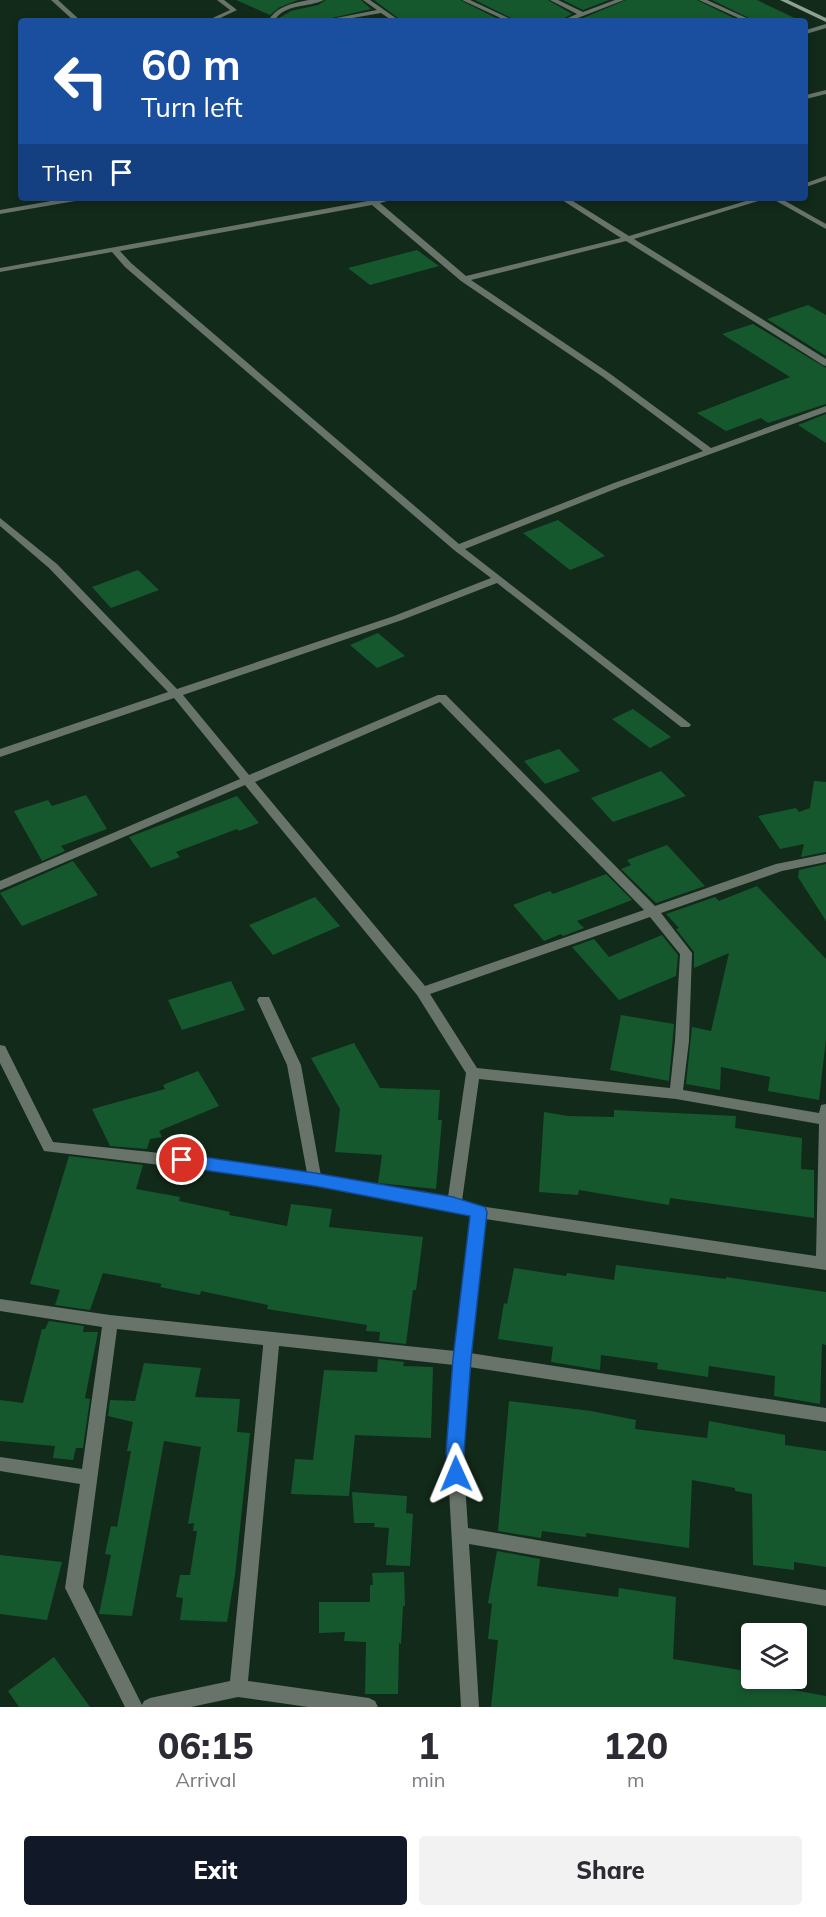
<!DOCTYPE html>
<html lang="en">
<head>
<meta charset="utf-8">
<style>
  body { margin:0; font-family:Mulish,sans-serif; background:#f2f2f3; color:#2b2b33; height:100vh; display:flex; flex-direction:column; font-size:22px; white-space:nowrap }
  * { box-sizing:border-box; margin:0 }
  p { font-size:20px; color:#7c7c81 }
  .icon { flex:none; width:33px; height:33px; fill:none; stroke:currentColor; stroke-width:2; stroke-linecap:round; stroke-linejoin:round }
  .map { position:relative; height:1707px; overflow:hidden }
  .sheet { display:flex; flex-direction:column; background:#fff; flex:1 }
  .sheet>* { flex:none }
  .banner { position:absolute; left:18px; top:18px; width:790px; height:183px; border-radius:6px; box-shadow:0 3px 9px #0003; background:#1a4fa0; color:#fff; overflow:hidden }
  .fabs { position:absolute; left:741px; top:1623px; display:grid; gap:12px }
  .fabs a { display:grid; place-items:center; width:66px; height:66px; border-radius:6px; background:#fff; box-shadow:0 3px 9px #0003; font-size:30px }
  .pin { position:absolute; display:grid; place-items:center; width:51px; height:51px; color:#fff; margin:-26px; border:3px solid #fff; border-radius:50%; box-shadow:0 2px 6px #0007 }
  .me { position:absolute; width:66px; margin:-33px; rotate:359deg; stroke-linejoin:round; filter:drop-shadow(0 0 4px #0008) }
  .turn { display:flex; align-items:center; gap:21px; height:126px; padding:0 24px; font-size:27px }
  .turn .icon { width:78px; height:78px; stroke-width:2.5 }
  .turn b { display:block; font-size:42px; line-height:51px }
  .then { display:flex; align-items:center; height:57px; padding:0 24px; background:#0003; gap:12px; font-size:22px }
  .eta { display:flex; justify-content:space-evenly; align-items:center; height:102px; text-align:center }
  .eta b { font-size:36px; font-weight:800; line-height:42px }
  .action { display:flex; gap:12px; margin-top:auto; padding:12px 24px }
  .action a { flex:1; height:69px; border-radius:6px; background:#111827; color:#fff; font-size:24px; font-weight:800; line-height:69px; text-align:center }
  .action a+a { background:#f2f2f3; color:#2b2b33 }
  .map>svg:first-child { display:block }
</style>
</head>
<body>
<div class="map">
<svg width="826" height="1707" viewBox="0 0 826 1707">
  <rect width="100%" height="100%" fill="#122a19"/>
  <path fill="#16582e" d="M 236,0 L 298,0 L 280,7 L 270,15 Z
    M 326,0 L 361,0 L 371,9 L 319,21 L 285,21 L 279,18 L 291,11 L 318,5 Z
    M 374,0 L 460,0 L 502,21 L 402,21 Z
    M 475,0 L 548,0 L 572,14 L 559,21 L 517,21 Z
    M 563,0 L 609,0 L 583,10 Z
    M 626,0 L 697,0 L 740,21 L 576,21 Z
    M 712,0 L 757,0 L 801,21 L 755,21 Z
    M 417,250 L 439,266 L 370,285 L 348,268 Z
    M 808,305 L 826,315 L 826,356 L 767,319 Z
    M 753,324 L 826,368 L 826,404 L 768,423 L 761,418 L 726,431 L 697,413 L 790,377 L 722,334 Z
    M 826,414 L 826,443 L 798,425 Z
    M 558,520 L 605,556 L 570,570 L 523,533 Z
    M 138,570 L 159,590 L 111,608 L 92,587 Z
    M 378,633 L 405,656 L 377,668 L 350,645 Z
    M 633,709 L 671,737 L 650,748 L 612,719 Z
    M 559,749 L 580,771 L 545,784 L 524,761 Z
    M 661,771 L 686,796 L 613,822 L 591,798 Z
    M 814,781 L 826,782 L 826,852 L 801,857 L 804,844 L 780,849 L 758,816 L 796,808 L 799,812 L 810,808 Z
    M 86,795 L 107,829 L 61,846 L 65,851 L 42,861 L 14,811 L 48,800 L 52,806 Z
    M 237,796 L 259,823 L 239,831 L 237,829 L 176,852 L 180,857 L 151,868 L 129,837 Z
    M 667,845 L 705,886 L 656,903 L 621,869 L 631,865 L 627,860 Z
    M 73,861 L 98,895 L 22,926 L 0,893 Z
    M 826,864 L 826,921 L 798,877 L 799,870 Z
    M 606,874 L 632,900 L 577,921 L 584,928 L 563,936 L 561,934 L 544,941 L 513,905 L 550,891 L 553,894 Z
    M 757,886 L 826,959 L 826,1039 L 819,1100 L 768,1091 L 770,1077 L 721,1067 L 720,1090 L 686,1084 L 692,1027 L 711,1031 L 729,953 L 694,968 L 694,952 L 676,929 L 679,928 L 666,914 L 715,897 L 719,901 Z
    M 315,897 L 340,926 L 273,955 L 249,925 Z
    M 662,935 L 678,955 L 676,976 L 619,1000 L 572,947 L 594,939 L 609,957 Z
    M 231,981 L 245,1010 L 182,1030 L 168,1000 Z
    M 621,1015 L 674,1024 L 669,1081 L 610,1070 Z
    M 354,1043 L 380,1088 L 440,1090 L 438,1120 L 442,1120 L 436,1189 L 378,1183 L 382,1155 L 335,1152 L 340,1109 L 311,1058 Z
    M 198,1071 L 219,1106 L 159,1131 L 162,1137 L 150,1139 L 147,1149 L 110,1146 L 92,1109 L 165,1089 L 163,1085 Z
    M 614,1110 L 736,1116 L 735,1128 L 802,1138 L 801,1169 L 814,1170 L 814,1218 L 670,1198 L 669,1205 L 579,1190 L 578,1195 L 539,1192 L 544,1112 L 568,1116 L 614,1117 Z
    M 69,1156 L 143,1165 L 136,1189 L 180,1197 L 179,1201 L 230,1212 L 229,1215 L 287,1226 L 291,1204 L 332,1209 L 329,1227 L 423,1237 L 416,1290 L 413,1290 L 406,1344 L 379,1341 L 380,1332 L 366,1331 L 367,1325 L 267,1309 L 268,1305 L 201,1291 L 200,1295 L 160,1287 L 162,1284 L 103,1273 L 90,1310 L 55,1305 L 60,1290 L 30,1284 Z
    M 616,1265 L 726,1279 L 726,1277 L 826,1292 L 826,1345 L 822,1344 L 820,1404 L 774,1396 L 775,1376 L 709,1366 L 708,1377 L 657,1369 L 658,1363 L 601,1355 L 600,1370 L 551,1362 L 553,1347 L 498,1339 L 504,1303 L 507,1304 L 514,1268 L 566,1276 L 567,1273 L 614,1280 Z
    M 49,1321 L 84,1326 L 83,1332 L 98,1332 L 85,1398 L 90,1399 L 83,1448 L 76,1448 L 73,1460 L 53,1458 L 55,1446 L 0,1441 L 0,1400 L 23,1403 L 42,1329 L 45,1329 Z
    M 378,1359 L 404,1362 L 403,1366 L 433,1367 L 431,1438 L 355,1435 L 349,1496 L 291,1494 L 295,1459 L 313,1460 L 324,1370 L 377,1372 Z
    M 144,1363 L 201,1368 L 195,1397 L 240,1399 L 237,1432 L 250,1433 L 235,1575 L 227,1622 L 180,1620 L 183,1598 L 176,1597 L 180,1575 L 190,1575 L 197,1531 L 193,1531 L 194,1523 L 188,1524 L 201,1447 L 164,1441 L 132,1616 L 99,1614 L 111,1555 L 105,1554 L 111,1526 L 117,1527 L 131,1451 L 127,1451 L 133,1422 L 108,1416 L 110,1400 L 135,1401 Z
    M 509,1401 L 591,1411 L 636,1420 L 635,1429 L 707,1438 L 709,1421 L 785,1435 L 785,1445 L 826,1451 L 826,1567 L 794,1562 L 794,1570 L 753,1565 L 752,1494 L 735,1491 L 735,1488 L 692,1480 L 689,1548 L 586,1533 L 586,1537 L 542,1531 L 541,1538 L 498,1531 Z
    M 352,1492 L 407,1496 L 406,1513 L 413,1514 L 410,1566 L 386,1565 L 389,1528 L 374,1527 L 375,1523 L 354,1523 Z
    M 497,1551 L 540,1559 L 537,1586 L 618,1597 L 619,1588 L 676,1597 L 673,1659 L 752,1672 L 752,1678 L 756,1678 L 756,1683 L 826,1696 L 826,1707 L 491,1707 L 498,1640 L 488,1639 L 492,1604 L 488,1603 Z
    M 0,1555 L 62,1562 L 47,1620 L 0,1614 Z
    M 404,1572 L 405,1606 L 403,1606 L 401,1644 L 399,1643 L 398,1694 L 365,1694 L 366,1642 L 344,1641 L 345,1632 L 319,1633 L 319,1602 L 370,1602 L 370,1585 L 373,1585 L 372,1573 Z
    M 54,1657 L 90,1707 L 19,1707 L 8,1691 Z"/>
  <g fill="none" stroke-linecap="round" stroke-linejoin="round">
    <path fill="#68736a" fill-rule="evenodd" d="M 51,0 L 58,0 L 81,21 L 74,21 Z
      M 217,0 L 224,0 L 237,10 L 214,21 L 206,21 L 230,10 Z
      M 309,0 L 324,0 C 308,8 285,3 274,21 L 268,21 C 277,6 293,3 309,0 Z
      M 363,0 L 370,0 L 400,21 L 393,21 L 381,13 L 335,21 L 321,21 L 377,10 Z
      M 462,0 L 470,0 L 515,21 L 507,21 Z
      M 550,0 L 558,0 L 583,12 L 615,0 L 624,0 L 570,21 L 561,21 L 577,14 Z
      M 699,0 L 707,0 L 753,21 L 745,21 Z
      M 826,24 L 826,28 L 806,34 L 806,30 Z
      M 826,90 L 826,94 L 806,99 L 806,95 Z
      M 826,176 L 826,180 L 806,187 L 806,183 Z
      M 68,198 L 85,198 L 81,200 L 0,214 L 0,210 Z
      M 366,198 L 398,198 L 380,203 L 466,276 L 621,238 L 559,198 L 568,198 L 629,236 L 756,198 L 768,198 L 634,239 L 826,359 L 826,366 L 823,365 L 626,241 L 471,280 L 609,373 L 711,448 L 826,406 L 826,412 L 620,487 L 465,549 L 689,723 L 691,725 L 689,727 L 681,727 L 497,583 L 402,620 L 183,695 L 249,775 L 438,695 L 446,695 L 655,906 L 776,864 L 826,854 L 826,862 L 782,871 L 661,913 L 692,953 L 689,1041 L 683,1090 L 819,1113 L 821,1105 L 826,1104 L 826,1270 L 485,1219 L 470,1353 L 826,1408 L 826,1422 L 469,1367 L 463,1453 L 468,1528 L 826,1590 L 826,1606 L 469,1544 L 479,1707 L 461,1707 L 447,1453 L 454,1365 L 279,1346 L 248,1681 L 369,1698 L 375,1701 L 378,1707 L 308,1707 L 238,1697 L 191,1707 L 125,1707 L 65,1588 L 80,1484 L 0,1471 L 0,1457 L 82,1469 L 102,1327 L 0,1311 L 0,1299 L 110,1315 L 455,1351 L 471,1215 L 454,1210 L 252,1176 L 44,1151 L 0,1063 L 0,1045 L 5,1046 L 53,1142 L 151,1152 L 307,1173 L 287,1065 L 257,1000 L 259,997 L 269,997 L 301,1065 L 321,1176 L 448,1197 L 466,1073 L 417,995 L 245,785 L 0,890 L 0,881 L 240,779 L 174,698 L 0,757 L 0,749 L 168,692 L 49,568 L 0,526 L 0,518 L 57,564 L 177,689 L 394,616 L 491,578 L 454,550 L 125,267 L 112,252 L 0,272 L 0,268 L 368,201 ZM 372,205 L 461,281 L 603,377 L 703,451 L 614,483 L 459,544 L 131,263 L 120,251 ZM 440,702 L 644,910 L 425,986 L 255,782 ZM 650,917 L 680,954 L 675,1041 L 670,1088 L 477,1068 L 430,994 ZM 479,1079 L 676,1099 L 819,1124 L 816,1256 L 479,1206 L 462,1201 ZM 117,1329 L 263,1345 L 263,1347 L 230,1681 L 150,1698 L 144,1701 L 142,1705 L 83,1587 Z
      M 771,198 L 780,198 L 826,224 L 826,229 Z"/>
    <path fill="#8ea192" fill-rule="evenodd" d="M 780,0 L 788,0 L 826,18 L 826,22 Z"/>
  </g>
  <path fill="#1a73e8" stroke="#114b97" stroke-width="1.5" d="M 182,1154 L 315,1173 L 453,1197 L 485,1207 L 487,1212 L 471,1359 L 464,1453 L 465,1474 L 463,1480 L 456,1482 L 450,1480 L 446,1453 L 453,1359 L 470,1216 L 315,1186 L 182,1167 L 176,1165 L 174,1160 L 176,1156 Z"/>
</svg>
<div class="fabs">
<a><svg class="icon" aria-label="layers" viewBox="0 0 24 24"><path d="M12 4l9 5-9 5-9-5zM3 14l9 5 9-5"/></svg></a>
</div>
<div class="pin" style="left:182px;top:1160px;background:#d93025"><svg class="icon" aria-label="arrive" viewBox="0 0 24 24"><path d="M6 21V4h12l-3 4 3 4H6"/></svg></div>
<svg class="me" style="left:456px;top:1474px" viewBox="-20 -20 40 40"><path d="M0-17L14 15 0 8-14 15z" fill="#1a73e8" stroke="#fff" stroke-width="4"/></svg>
<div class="banner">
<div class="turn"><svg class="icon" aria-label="left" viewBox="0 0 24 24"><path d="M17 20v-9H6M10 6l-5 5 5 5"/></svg><div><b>60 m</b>Turn left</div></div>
<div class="then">Then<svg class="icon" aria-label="arrive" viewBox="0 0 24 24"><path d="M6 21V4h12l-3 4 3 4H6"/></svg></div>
</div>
</div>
<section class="sheet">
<div class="eta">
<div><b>06:15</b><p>Arrival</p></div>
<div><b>1</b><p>min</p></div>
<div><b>120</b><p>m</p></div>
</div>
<div class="action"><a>Exit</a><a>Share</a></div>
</section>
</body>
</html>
